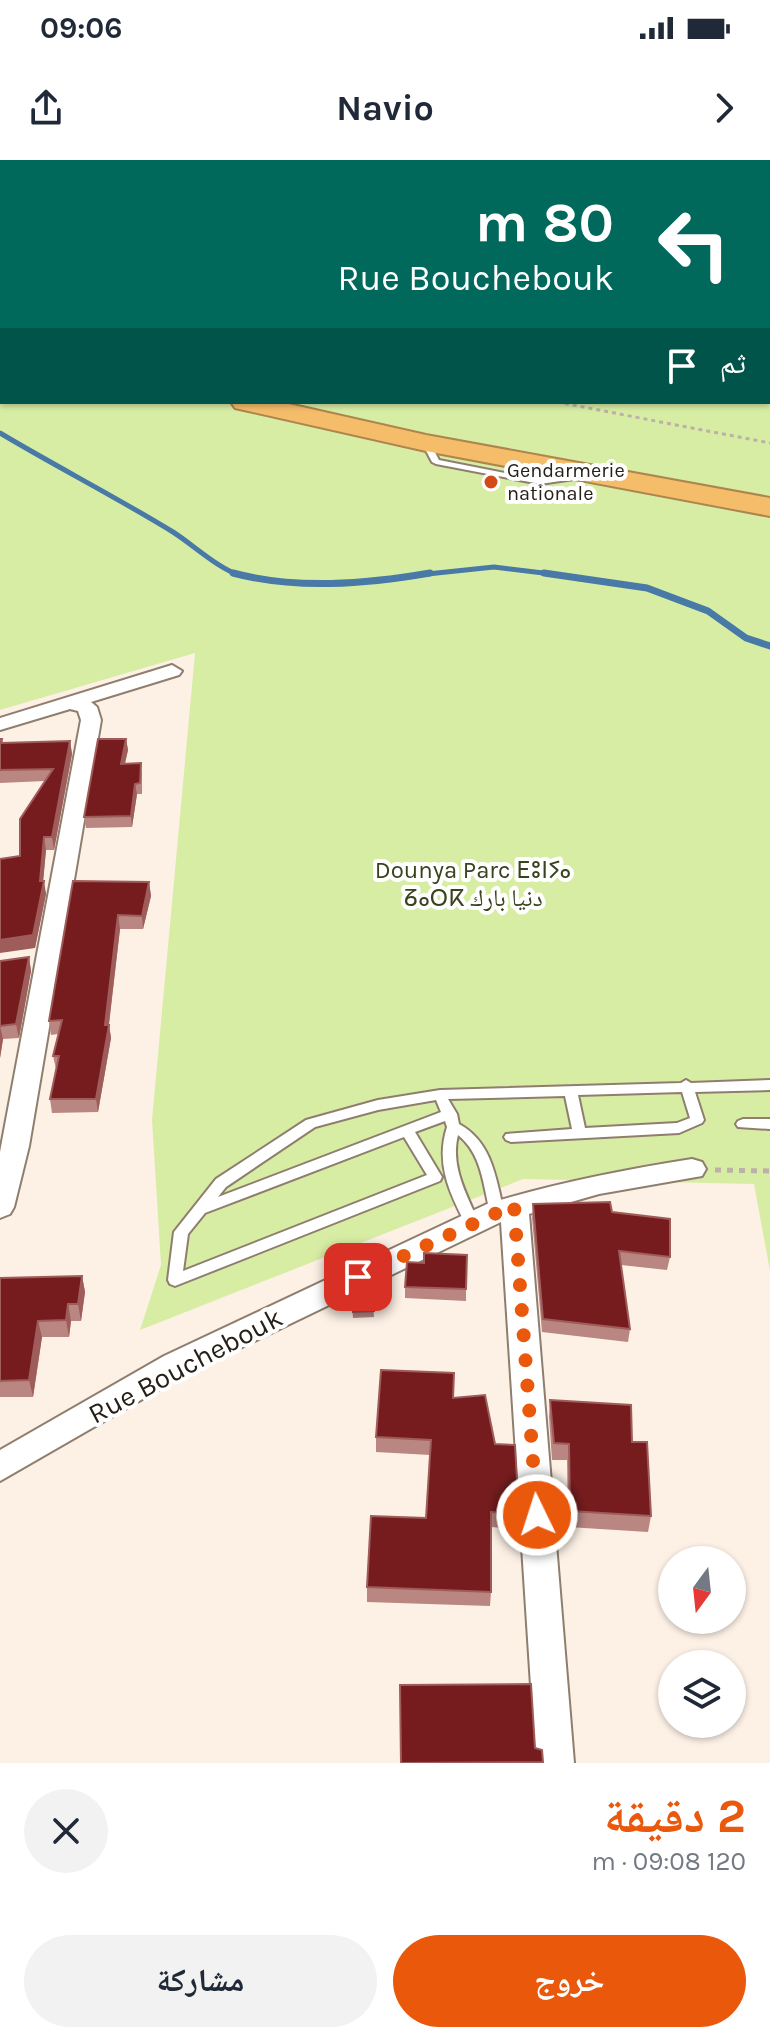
<!DOCTYPE html>
<html lang="ar">
<head>
<meta charset="utf-8">
<style>
  body { margin:0; font-family:Karla,"Noto Naskh Arabic","Noto Sans Tifinagh",sans-serif; background:#f2f2f3; color:#1f2937; direction:rtl; height:100vh; display:flex; flex-direction:column; font-size:30px; white-space:nowrap }
  * { box-sizing:border-box; margin:0 }
  p { font-size:26px; color:#747a83 }
  .icon { flex:none; width:44px; height:44px; fill:none; stroke:currentColor; stroke-width:2; stroke-linecap:round; stroke-linejoin:round }
  .map { position:relative; height:1603px; overflow:hidden; direction:ltr }
  .side { display:flex; flex-direction:column; background:#fff; flex:1 }
  .side>* { flex:none }
  .banner { position:absolute; left:0px; top:0px; width:770px; height:244px; box-shadow:0 2px 6px #0004; direction:rtl; background:#00695c; color:#fff; overflow:hidden }
  .needle { width:52px; rotate:195deg }
  .fabs { position:absolute; left:658px; top:1386px; display:grid; gap:16px }
  .fabs a { display:grid; place-items:center; width:88px; height:88px; border-radius:50%; background:#fff; box-shadow:0 2px 6px #0004; font-size:40px }
  .pin { position:absolute; display:grid; place-items:center; width:68px; height:68px; color:#fff; margin:-34px; border-radius:16px; box-shadow:0 4px 12px #0006 }
  .me { position:absolute; width:88px; margin:-44px; rotate:356deg; stroke-linejoin:round; filter:drop-shadow(0 0 6px #0008) }
  .turn { display:flex; align-items:center; gap:28px; height:168px; padding:0 24px; font-size:36px }
  .turn .icon { width:104px; height:104px; stroke-width:2.5 }
  .turn b { display:block; font-size:56px; line-height:68px }
  .then { display:flex; align-items:center; height:76px; padding:0 24px; background:#0003; gap:16px; font-size:30px }
  .round { display:grid; place-items:center; flex:none; width:84px; height:84px; border-radius:42px; background:#f2f2f3 }
  .headline { display:flex; align-items:center; justify-content:space-between; height:136px; padding:0 24px }
  h1 { font-size:48px; font-weight:700; line-height:60px; color:#ea580c }
  .button { display:flex; gap:16px; margin-top:auto; padding:16px 24px }
  .button a { flex:1; height:92px; border-radius:48px; background:#ea580c; color:#fff; font-size:32px; font-weight:700; line-height:92px; text-align:center }
  .button a+a { background:#f2f2f3; color:#1f2937 }
  .status { display:flex; justify-content:space-between; align-items:center; height:56px; padding:0 40px; background:#fff; direction:ltr }
  .status svg { height:22px; fill:currentColor }
  header { display:flex; justify-content:space-between; align-items:center; height:104px; padding:0 24px; background:#fff; font-size:36px; font-weight:700 }
  .map>svg:first-child { display:block }
</style>
</head>
<body>
<div class="status"><b>09:06</b><svg viewBox="0 0 49 12"><path d="M0 12V9h3v3zM5 12V6h3v6zM10 12V3h3v9zM15 12V0h3v12zM26 1h20v11H26zM47 4h2v5h-2z"/></svg></div>
<header><svg class="icon" aria-label="forward" viewBox="0 0 24 24"><path d="M9 5l7 7-7 7"/></svg>Navio<svg class="icon" aria-label="share" viewBox="0 0 24 24"><path d="M12 15V3M7 8l5-5 5 5M5 13v7h14v-7"/></svg></header>
<div class="map">
<svg width="770" height="1603" viewBox="0 0 770 1603">
  <rect width="100%" height="100%" fill="#fdf1e6"/>
  <path fill="#d8eda4" fill-rule="evenodd" d="M 0,0 L 770,0 L 770,1111 L 754,1024 L 523,1019 L 140,1170 L 161,1105 L 152,960 L 195,493 L 0,550 ZM 2,2 L 768,2 L 768,242 L 2,242 Z"/>
  <g fill="none" stroke-linecap="round" stroke-linejoin="round">
    <path stroke="#4979a6" stroke-width="5" d="M 0,273 C 57,307 116,337 173,372 C 192,384 220,410 240,415
      M 418,415 L 494,407 L 560,415"/>
    <path stroke="#4979a6" stroke-width="7" d="M 233,413 C 296,430 366,424 430,413
      M 544,413 L 647,428 L 708,451 L 746,478 L 770,486"/>
    <g stroke="#8f7e6e" stroke-width="4">
      <path id="lane" d="M 423,281 L 429,281 L 439,300 L 540,320 L 581,314 L 585,316 L 581,318 L 540,324 L 436,304 L 432,302 L 422,283 Z
        M 686,920 L 691,923 L 770,920 L 770,930 L 695,932 L 704,960 L 702,963 L 679,973 L 511,982 L 506,980 L 504,977 L 506,974 L 572,969 L 565,936 L 448,939 L 457,954 L 459,964 C 492,982 496,1018 504,1052 L 502,1056 L 497,1057 L 492,1056 L 490,1052 C 483,1025 482,994 458,975 C 450,1007 467,1035 479,1063 L 477,1067 L 472,1068 L 467,1067 C 450,1034 435,1004 447,967 L 445,961 L 415,972 L 442,1017 L 440,1021 L 180,1124 L 175,1126 L 170,1124 L 168,1120 L 174,1072 L 216,1019 L 306,960 L 378,940 L 440,930 L 681,923 ZM 682,932 L 690,958 L 677,963 L 585,968 L 578,935 ZM 436,940 L 441,952 L 218,1037 L 226,1027 L 315,967 L 378,950 ZM 404,977 L 427,1015 L 183,1111 L 188,1074 L 205,1053 Z
        M 743,959 L 770,959 L 770,969 L 738,967 L 736,964 L 738,961 Z"/>
    </g>
    <g stroke="#8f7e6e" stroke-width="4">
      <path id="street" d="M 172,505 L 182,511 L 179,515 L 91,542 L 97,547 L 101,560 L 29,986 L 14,1047 L 10,1054 L 0,1058 L 0,992 L 81,560 L 78,551 L 70,549 L 0,570 L 0,558 Z
        M 692,999 L 702,1002 L 706,1009 L 702,1016 L 599,1034 L 529,1054 L 574,1603 L 536,1603 L 501,1062 L 186,1214 L 0,1321 L 0,1290 L 164,1196 L 487,1044 C 552,1024 622,1010 692,999 Z"/>
    </g>
    <g stroke="#ad864e" stroke-width="4">
      <path id="primary" d="M 768,43 L 770,43 L 770,53 L 768,53 Z
        M 0,53 L 2,53 L 2,63 L 0,63 Z"/>
    </g>
    <g stroke="#ad864e" stroke-width="4">
      <path id="highway" d="M 0,168 L 2,168 L 2,182 L 0,182 Z
        M 231,242 L 280,242 L 426,275 L 770,338 L 770,356 L 426,291 L 235,248 Z"/>
    </g>
    <path stroke="#bcb1a8" stroke-width="3" stroke-dasharray="4 4" stroke-linecap="butt" d="M 557,242 L 770,283"/>
    <path stroke="#bcb1a8" stroke-width="5" stroke-dasharray="6 6" stroke-linecap="butt" d="M 715,1010 L 770,1011"/>
    <use href="#lane" fill="#fff" fill-rule="evenodd"/>
    <use href="#street" fill="#fff" fill-rule="evenodd"/>
    <use href="#primary" fill="#f9d7a6" fill-rule="evenodd"/>
    <use href="#highway" fill="#f5bd6a" fill-rule="evenodd"/>
  </g>
  <path fill="#ba8682" d="M 0,579 L 2,579 L 3,583 L 70,581 L 72,594 L 54,690 L 46,690 L 43,721 L 46,734 L 35,788 L 20,696 L 45,621 L 0,623 Z
    M 126,579 L 128,590 L 125,604 L 141,603 L 142,614 L 142,634 L 137,634 L 132,667 L 86,668 L 84,657 Z
    M 73,721 L 149,722 L 151,736 L 143,769 L 120,769 L 109,865 L 111,878 L 98,952 L 52,953 L 50,939 L 56,909 L 53,896 L 58,874 L 51,875 L 49,861 Z
    M 29,797 L 31,811 L 19,878 L 3,879 L 0,898 L 0,801 Z
    M 533,1044 L 612,1052 L 670,1097 L 667,1110 L 621,1105 L 630,1169 L 628,1182 L 542,1172 L 532,1058 Z
    M 82,1116 L 85,1132 L 81,1161 L 71,1161 L 69,1177 L 42,1177 L 33,1237 L 0,1237 L 0,1118 Z
    M 405,1127 L 466,1129 L 466,1141 L 405,1138 Z
    M 372,1130 L 374,1157 L 353,1158 L 351,1132 Z
    M 453,1238 L 495,1284 L 519,1354 L 518,1369 L 491,1367 L 491,1432 L 490,1446 L 367,1442 L 367,1427 L 426,1358 L 430,1295 L 376,1292 L 376,1277 Z
    M 550,1240 L 632,1282 L 651,1356 L 648,1372 L 568,1367 L 567,1300 L 552,1300 L 549,1257 Z"/>
  <path fill="#9e5c5a" d="M 126,579 L 128,590 L 122,615 L 121,604 Z
    M 70,581 L 72,594 L 54,690 L 52,677 Z
    M 135,624 L 137,634 L 132,667 L 131,656 Z
    M 44,677 L 46,690 L 43,723 L 44,721 L 46,734 L 35,788 L 0,793 L 0,780 L 40,721 Z
    M 149,722 L 151,736 L 143,769 L 142,756 Z
    M 118,755 L 120,769 L 108,871 L 109,865 L 111,878 L 98,952 L 96,939 Z
    M 29,797 L 31,811 L 19,878 L 16,864 Z
    M 0,866 L 3,879 L 0,898 Z
    M 82,1116 L 85,1132 L 81,1161 L 78,1144 Z
    M 68,1144 L 71,1161 L 69,1177 L 66,1160 Z
    M 38,1161 L 42,1177 L 33,1237 L 29,1220 Z"/>
  <path fill="#761c1e" stroke="#9e5c5a" stroke-width="2" d="M 0,579 L 2,579 L 1,583 L 70,581 L 52,677 L 44,677 L 40,721 L 44,721 L 33,775 L 0,780 L 0,699 L 20,696 L 20,659 L 53,609 L 0,610 Z
    M 98,579 L 126,579 L 121,604 L 141,603 L 140,623 L 135,624 L 131,656 L 84,657 Z
    M 73,721 L 149,722 L 142,756 L 118,755 L 105,865 L 109,865 L 96,939 L 50,939 L 59,896 L 53,896 L 62,860 L 49,861 Z
    M 29,797 L 16,864 L 0,866 L 0,867 L 0,801 Z
    M 610,1042 L 612,1052 L 670,1059 L 670,1097 L 619,1091 L 630,1169 L 543,1159 L 533,1044 Z
    M 424,1093 L 467,1095 L 466,1129 L 405,1127 L 407,1102 L 424,1103 Z
    M 82,1116 L 78,1144 L 68,1144 L 66,1160 L 38,1161 L 29,1220 L 0,1221 L 0,1118 Z
    M 372,1130 L 374,1151 L 353,1152 L 351,1132 Z
    M 381,1210 L 454,1213 L 453,1238 L 485,1235 L 495,1284 L 515,1285 L 519,1354 L 491,1352 L 491,1432 L 367,1427 L 371,1356 L 426,1358 L 431,1280 L 376,1277 Z
    M 550,1240 L 631,1245 L 632,1282 L 647,1282 L 651,1356 L 570,1351 L 569,1284 L 554,1283 Z
    M 531,1524 L 535,1588 L 542,1590 L 543,1602 L 401,1603 L 400,1525 Z"/>
  <g fill="none" stroke-linecap="round" stroke-linejoin="round">
    <path stroke="#ea580c" stroke-width="14" stroke-dasharray="0 25.2" d="M 358,1117 L 514,1045 L 537,1355"/>
  </g>
  <circle fill="#d24b17" stroke="#fff" stroke-width="3" cx="491" cy="322" r="8"/>
  <g text-anchor="middle" stroke-width="8" stroke-linejoin="round" paint-order="stroke">
    <g font-size="20" fill="#272019" stroke="#fff" text-anchor="start">
      <text x="507" y="317">Gendarmerie<tspan x="507" dy="23">nationale</tspan></text>
    </g>
    <g font-size="24" fill="#39431c" stroke="#fff">
      <text x="473" y="718">Dounya Parc ⴹⵓⵏⵢⴰ<tspan x="473" dy="28">ⵒⴰⵔⴽ دنيا بارك</tspan></text>
    </g>
    <g font-size="28" fill="#272019" stroke="#fff">
      <text transform="translate(185 1205) rotate(-28)" y="10">Rue Bouchebouk</text>
    </g>
  </g>
</svg>
<div class="fabs">
<a><svg class="needle" viewBox="-14 -14 28 28"><path d="M0-13l5 13h-10z" fill="#e53935"/><path d="M0 13l5-13h-10z" fill="#747a83"/></svg></a>
<a><svg class="icon" aria-label="layers" viewBox="0 0 24 24"><path d="M12 4l9 5-9 5-9-5zM3 14l9 5 9-5"/></svg></a>
</div>
<div class="pin" style="left:358px;top:1117px;background:#d93025"><svg class="icon" aria-label="arrive" viewBox="0 0 24 24"><path d="M6 21V4h12l-3 4 3 4H6"/></svg></div>
<svg class="me" style="left:537px;top:1355px" viewBox="-20 -20 40 40"><circle r="17" fill="#ea580c" stroke="#fff" stroke-width="3"/><path d="M0-11L8 9 0 5-8 9z" fill="#fff"/></svg>
<div class="banner">
<div class="turn"><svg class="icon" aria-label="left" viewBox="0 0 24 24"><path d="M17 20v-9H6M10 6l-5 5 5 5"/></svg><div><b>80 m</b>Rue Bouchebouk</div></div>
<div class="then">ثم<svg class="icon" aria-label="arrive" viewBox="0 0 24 24"><path d="M6 21V4h12l-3 4 3 4H6"/></svg></div>
</div>
</div>
<section class="side">
<div class="headline"><div><h1>2 دقيقة</h1><p>120 m · 09:08</p></div><a class="round"><svg class="icon" aria-label="close" viewBox="0 0 24 24"><path d="M6 6l12 12M18 6L6 18"/></svg></a></div>
<div class="button"><a>خروج</a><a>مشاركة</a></div>
</section>
</body>
</html>
